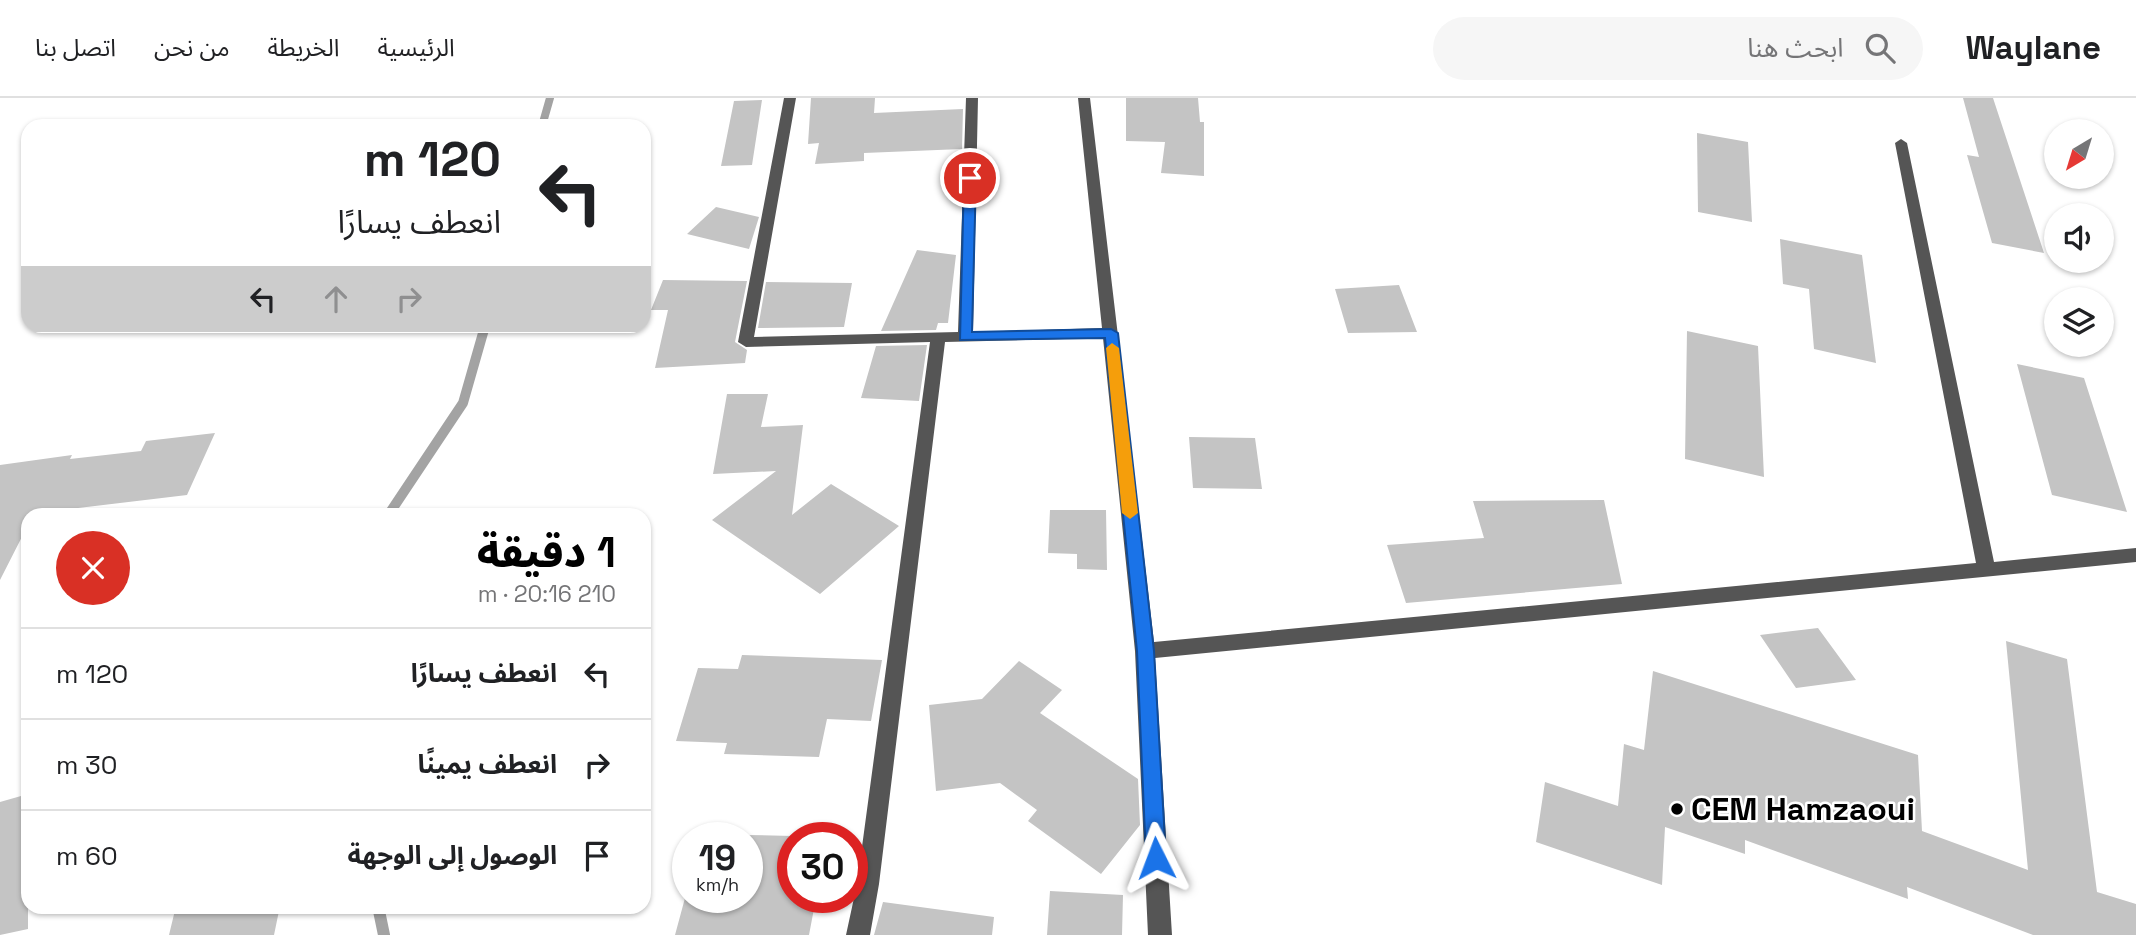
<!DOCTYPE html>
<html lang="ar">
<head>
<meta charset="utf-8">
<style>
  body { margin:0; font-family:"Space Grotesk","Noto Sans Arabic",sans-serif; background:#f6f6f6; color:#202124; direction:rtl; height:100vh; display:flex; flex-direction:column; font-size:26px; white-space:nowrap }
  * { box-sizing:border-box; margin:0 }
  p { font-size:23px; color:#757577 }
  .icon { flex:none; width:38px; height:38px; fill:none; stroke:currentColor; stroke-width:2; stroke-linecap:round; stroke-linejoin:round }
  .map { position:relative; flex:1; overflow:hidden; direction:ltr }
  .drawer { position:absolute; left:21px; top:410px; width:630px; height:406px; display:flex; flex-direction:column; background:#fff; border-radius:21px; box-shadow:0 2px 5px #0004; direction:rtl }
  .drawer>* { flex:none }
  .banner { position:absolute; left:21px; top:21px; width:630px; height:214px; border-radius:21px; box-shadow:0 2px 5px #0004; direction:rtl; background:#fff; color:#202124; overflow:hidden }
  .needle { width:46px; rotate:218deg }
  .fabs { position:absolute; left:2044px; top:21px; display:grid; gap:14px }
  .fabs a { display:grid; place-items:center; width:70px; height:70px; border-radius:50%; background:#fff; box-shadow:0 2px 5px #0004; font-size:35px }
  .speed { position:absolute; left:672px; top:724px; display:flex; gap:14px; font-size:35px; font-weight:700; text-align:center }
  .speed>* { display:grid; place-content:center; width:91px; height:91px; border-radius:50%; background:#fff; box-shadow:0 2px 5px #0004; line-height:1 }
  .speed small { font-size:18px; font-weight:400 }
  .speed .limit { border:10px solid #d22; background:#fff; color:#111 }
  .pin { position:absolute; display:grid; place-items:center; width:60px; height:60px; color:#fff; margin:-30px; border:4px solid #fff; border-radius:50%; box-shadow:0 2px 7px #0007 }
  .me { position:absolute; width:77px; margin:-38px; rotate:357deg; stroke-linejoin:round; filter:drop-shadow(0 0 5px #0008) }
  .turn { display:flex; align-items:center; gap:24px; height:147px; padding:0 35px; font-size:32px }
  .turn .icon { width:91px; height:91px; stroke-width:2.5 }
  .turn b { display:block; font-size:49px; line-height:60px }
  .lanes { display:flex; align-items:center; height:66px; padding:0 35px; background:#0003; justify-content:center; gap:35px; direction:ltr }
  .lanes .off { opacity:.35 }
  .round { display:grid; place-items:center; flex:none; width:74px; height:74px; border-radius:37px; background:#f6f6f6 }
  .head { display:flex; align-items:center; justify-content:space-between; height:119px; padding:0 35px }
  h1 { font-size:42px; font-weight:800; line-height:52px; color:#000 }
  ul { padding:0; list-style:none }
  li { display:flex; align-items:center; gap:21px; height:91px; padding:0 35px; border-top:2px solid #e0e0e0 }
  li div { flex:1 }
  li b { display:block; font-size:26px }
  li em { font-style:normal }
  header { display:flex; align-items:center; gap:42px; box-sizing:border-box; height:98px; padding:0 35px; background:#fff; border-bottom:2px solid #e0e0e0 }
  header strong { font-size:33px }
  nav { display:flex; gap:38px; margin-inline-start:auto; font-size:24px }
  .search { width:490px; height:63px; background:#f6f6f6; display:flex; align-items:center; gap:18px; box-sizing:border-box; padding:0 24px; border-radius:38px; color:#757577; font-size:26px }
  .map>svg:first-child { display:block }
</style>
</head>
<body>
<header>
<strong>Waylane</strong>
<div class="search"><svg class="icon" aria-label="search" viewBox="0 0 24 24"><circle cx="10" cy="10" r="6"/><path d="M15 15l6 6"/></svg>ابحث هنا</div>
<nav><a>الرئيسية</a><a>الخريطة</a><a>من نحن</a><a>اتصل بنا</a></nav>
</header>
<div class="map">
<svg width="2136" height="837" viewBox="0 0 2136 837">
  <rect width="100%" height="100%" fill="#fff"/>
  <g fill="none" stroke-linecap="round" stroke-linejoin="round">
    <path stroke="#a3a3a3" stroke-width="8" d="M 542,28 L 550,0"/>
    <path stroke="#a3a3a3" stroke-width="10" d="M 389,416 L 463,305 L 485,228"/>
    <path stroke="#a3a3a3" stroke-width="12" d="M 378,808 L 384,837"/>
  </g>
  <path fill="#c4c4c4" d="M 811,0 L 875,0 L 874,15 L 963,11 L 962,51 L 864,55 L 864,63 L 815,66 L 819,45 L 808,46 Z
    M 1126,0 L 1198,0 L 1200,24 L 1204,24 L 1204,78 L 1161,75 L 1165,44 L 1126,43 Z
    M 1963,0 L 1993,0 L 2044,155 L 1992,145 L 1967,57 L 1979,59 Z
    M 762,2 L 752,67 L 721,68 L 734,3 Z
    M 1697,35 L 1748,44 L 1752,124 L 1698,114 Z
    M 716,109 L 759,119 L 749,151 L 687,136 Z
    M 1780,141 L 1862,157 L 1876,265 L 1814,251 L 1809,191 L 1783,186 Z
    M 917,152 L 956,157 L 948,225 L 938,225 L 936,232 L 881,233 Z
    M 663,182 L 747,183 L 735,244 L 747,252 L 745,265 L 655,270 L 668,212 L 651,212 Z
    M 766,184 L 852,185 L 844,229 L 758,230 Z
    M 1399,187 L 1417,234 L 1348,235 L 1335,191 Z
    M 1687,233 L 1758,248 L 1764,379 L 1685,361 Z
    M 927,247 L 919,303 L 861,300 L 876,248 Z
    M 2017,266 L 2084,280 L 2127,414 L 2052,397 Z
    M 727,296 L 768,296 L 761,329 L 803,327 L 792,417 L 831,386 L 899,428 L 820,496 L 712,422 L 776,373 L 713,376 Z
    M 215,335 L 187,397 L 28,416 L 28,427 L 0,482 L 0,367 L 72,357 L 70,361 L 141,353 L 146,343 Z
    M 1189,339 L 1255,340 L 1262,391 L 1193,390 Z
    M 1604,402 L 1622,486 L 1406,505 L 1387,447 L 1484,440 L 1473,403 Z
    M 1050,412 L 1106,412 L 1107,472 L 1077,471 L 1077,456 L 1048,455 Z
    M 1818,530 L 1856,582 L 1796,590 L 1760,537 Z
    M 2006,543 L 2067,561 L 2097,794 L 2136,806 L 2136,837 L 2033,837 L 1907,789 L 1908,801 L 1745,742 L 1745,756 L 1665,729 L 1662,787 L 1536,744 L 1545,684 L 1618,708 L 1624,646 L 1644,652 L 1653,573 L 1918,657 L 1922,733 L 2028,772 Z
    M 742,557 L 882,562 L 871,623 L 827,621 L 819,659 L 724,656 L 727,645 L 676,643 L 698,570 L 738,571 Z
    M 1019,563 L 1062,592 L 1040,615 L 1138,681 L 1140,727 L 1101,776 L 1028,723 L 1037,712 L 1000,685 L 936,693 L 929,607 L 982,601 Z
    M 28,696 L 28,831 L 0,837 L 0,704 Z
    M 747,737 L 793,738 L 793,800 L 816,800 L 809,837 L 675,837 L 685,800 L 747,800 Z
    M 1050,793 L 1123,797 L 1122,837 L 1047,837 Z
    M 883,804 L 994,819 L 992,837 L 874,837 Z
    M 176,808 L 280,808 L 274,837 L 169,837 Z"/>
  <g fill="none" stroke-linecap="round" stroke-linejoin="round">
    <path fill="#555" fill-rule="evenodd" d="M 784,0 L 796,0 L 754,239 L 958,234 L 966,0 L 978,0 L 973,234 L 1102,230 L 1078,0 L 1090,0 L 1154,544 L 1976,465 L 1895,45 L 1901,41 L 1907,45 L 1994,464 L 2136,450 L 2136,464 L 1155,560 L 1172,837 L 1148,837 L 1135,553 L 1103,240 L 945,244 L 879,786 L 870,837 L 846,837 L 857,786 L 930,244 L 746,249 L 738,244 Z"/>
  </g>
  <path fill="#1a73e8" stroke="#114b97" stroke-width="2" d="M 970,76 L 976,80 L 972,234 L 1111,231 L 1118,235 L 1154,553 L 1166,760 L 1163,766 L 1156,769 L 1149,766 L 1146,760 L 1137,553 L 1105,240 L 960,242 L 964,80 Z"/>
  <path fill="#f59e0b" d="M 1112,245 L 1119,250 L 1138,415 L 1130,421 L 1122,415 L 1106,250 Z"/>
  <circle fill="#000" stroke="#fff" stroke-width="2.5" cx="1677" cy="711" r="7"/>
  <g text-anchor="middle" stroke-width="5" stroke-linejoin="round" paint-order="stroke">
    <g font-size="32" font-weight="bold" fill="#000" stroke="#fff" text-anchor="start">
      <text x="1691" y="722">CEM Hamzaoui</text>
    </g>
  </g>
</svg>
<div class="fabs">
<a><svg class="needle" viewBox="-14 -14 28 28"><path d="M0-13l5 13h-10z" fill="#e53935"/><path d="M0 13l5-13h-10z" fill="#757577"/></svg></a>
<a><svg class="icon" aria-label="sound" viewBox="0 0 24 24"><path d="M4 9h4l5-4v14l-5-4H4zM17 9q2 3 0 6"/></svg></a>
<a><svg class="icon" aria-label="layers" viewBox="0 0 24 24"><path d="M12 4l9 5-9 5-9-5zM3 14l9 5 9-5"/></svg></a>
</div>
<div class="speed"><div>19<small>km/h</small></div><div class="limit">30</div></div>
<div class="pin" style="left:970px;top:80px;background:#d93025"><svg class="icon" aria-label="arrive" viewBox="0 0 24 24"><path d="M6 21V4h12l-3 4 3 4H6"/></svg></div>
<svg class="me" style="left:1156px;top:760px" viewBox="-20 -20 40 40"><path d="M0-17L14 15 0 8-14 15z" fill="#1a73e8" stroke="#fff" stroke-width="4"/></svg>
<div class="banner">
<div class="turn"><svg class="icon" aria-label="left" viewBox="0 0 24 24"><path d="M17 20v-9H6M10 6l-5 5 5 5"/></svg><div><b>120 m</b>انعطف يسارًا</div></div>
<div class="lanes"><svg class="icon" aria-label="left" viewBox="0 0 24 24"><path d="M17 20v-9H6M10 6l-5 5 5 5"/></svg><svg class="icon off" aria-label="ahead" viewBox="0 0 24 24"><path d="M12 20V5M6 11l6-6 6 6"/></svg><svg class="icon off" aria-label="right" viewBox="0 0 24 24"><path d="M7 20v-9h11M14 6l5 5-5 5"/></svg></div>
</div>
<section class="drawer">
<div class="head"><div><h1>1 دقيقة</h1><p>210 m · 20:16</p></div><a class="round" style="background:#d93025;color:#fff"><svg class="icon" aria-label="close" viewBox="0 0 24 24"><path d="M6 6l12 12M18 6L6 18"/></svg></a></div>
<ul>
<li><svg class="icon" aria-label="left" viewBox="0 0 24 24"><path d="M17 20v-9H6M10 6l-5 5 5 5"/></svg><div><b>انعطف يسارًا</b></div><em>120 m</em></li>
<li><svg class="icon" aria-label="right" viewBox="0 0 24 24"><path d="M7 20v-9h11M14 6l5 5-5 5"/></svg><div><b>انعطف يمينًا</b></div><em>30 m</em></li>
<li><svg class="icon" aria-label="arrive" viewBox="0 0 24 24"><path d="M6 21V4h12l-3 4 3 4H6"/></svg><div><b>الوصول إلى الوجهة</b></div><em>60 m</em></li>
</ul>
</section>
</div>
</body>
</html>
